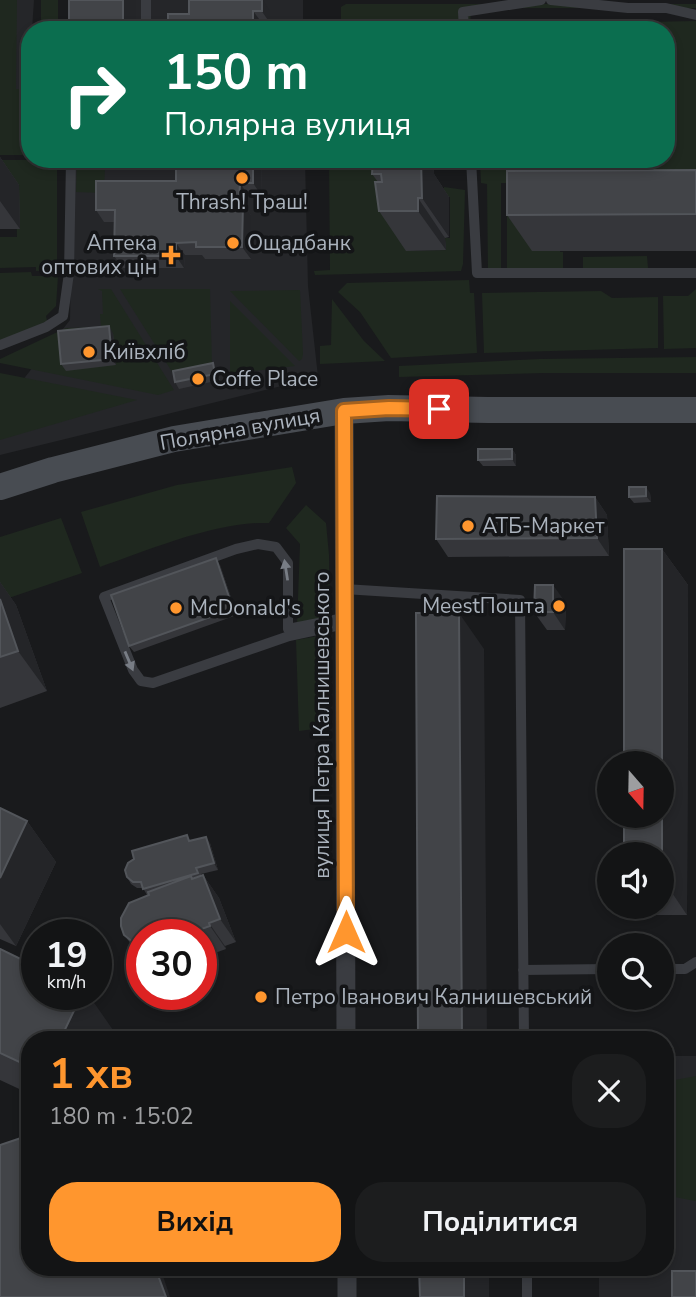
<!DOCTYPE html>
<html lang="uk">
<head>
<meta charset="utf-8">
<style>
  body { margin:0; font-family:"Nunito Sans",sans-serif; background:#1c1d1e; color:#f1f3f6; height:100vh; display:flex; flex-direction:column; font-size:26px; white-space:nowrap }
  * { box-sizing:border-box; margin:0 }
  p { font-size:23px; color:#9d9ea0 }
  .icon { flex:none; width:38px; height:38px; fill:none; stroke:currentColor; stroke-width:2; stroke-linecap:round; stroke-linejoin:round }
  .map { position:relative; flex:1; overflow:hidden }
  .details { position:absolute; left:21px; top:1031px; width:653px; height:245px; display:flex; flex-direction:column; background:#131415; border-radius:28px; box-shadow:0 4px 10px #0003,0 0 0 2px #323334 }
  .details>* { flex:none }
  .banner { position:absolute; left:21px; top:21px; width:654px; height:147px; border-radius:28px; box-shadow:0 4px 10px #0003,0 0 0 2px #323334; background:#0b6e4f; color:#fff; overflow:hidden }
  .needle { width:46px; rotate:160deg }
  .fabs { position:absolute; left:597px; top:751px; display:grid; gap:14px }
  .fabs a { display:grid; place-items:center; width:77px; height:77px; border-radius:50%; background:#131415; box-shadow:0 4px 10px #0003,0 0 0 2px #323334; font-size:35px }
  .speed { position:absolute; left:21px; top:919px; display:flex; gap:14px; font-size:35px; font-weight:700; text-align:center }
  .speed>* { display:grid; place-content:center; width:91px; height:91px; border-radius:50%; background:#131415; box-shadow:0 4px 10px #0003,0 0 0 2px #323334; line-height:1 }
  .speed small { font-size:18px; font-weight:400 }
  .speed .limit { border:10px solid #d22; background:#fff; color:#111 }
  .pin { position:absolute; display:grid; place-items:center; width:60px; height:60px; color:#fff; margin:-30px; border-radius:14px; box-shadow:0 4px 10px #0006 }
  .me { position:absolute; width:77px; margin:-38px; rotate:0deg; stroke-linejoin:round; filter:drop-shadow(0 0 5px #0008) }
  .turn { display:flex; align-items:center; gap:24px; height:147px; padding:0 28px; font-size:32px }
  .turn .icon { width:91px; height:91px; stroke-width:2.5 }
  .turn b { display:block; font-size:49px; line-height:60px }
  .round { display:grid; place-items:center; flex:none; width:74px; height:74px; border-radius:28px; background:#1c1d1e }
  .overview { display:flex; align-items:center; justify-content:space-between; height:119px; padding:0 28px }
  h1 { font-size:42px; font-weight:700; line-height:52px; color:#ff962e }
  .cta { display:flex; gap:14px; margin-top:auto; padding:14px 28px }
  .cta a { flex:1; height:80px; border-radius:28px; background:#ff962e; color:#111; font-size:28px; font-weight:700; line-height:80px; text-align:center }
  .cta a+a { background:#1c1d1e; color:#f1f3f6 }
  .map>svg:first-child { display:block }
</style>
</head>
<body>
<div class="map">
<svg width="696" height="1297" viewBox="0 0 696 1297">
  <rect width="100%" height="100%" fill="#191a1c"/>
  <path fill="#252629" d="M 0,0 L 34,0 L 32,30 L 30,30 L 26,139 L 0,139 Z
    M 69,0 L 303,0 L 303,30 L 70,30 Z
    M 73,159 L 305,159 L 308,286 L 318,377 L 0,455 L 0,409 L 70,320 Z
    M 665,1056 L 696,1056 L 696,1297 L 599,1297 L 599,1267 L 665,1267 Z"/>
  <path fill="#1f281f" d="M 0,0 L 17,0 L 16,89 L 30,89 L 30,155 L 0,155 Z
    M 41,0 L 58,0 L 58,30 L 41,30 Z
    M 346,4 L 696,4 L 696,8 L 471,8 L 470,30 L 433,30 L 427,23 L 406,23 L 398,30 L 341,30 L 341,7 Z
    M 696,21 L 696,204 L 560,248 L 560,252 L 563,252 L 563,268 L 507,270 L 507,183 L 501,183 L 501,269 L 488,272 L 487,184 L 481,183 L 480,161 L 476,159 L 667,159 L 667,30 L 589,30 L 595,23 Z
    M 77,159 L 92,159 L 92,164 L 105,165 L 104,193 L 76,192 Z
    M 329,159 L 384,159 L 406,239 L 406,251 L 446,250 L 445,238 L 450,238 L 450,197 L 443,197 L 444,187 L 465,190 L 463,264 L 461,271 L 315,275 L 314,271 L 330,270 Z
    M 0,160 L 38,160 L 38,165 L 52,164 L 57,167 L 57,270 L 36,271 L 36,267 L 0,268 L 0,237 L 17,237 L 16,192 Z
    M 647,256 L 648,268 L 646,271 L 583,271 L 583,257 Z
    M 31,272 L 32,276 L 58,276 L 56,306 L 46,316 L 47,321 L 0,342 L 0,273 Z
    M 469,280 L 470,293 L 474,293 L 477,353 L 391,358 L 360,312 L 338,292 L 347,283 Z
    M 98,289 L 111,289 L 174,390 L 158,395 L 0,363 L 0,359 L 66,328 L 101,327 L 100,314 L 103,314 L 102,291 Z
    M 120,289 L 210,289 L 212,367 L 174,375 Z
    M 696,289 L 696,348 L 664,349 L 663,296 L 688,296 Z
    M 300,290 L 303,354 L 302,359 L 299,361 L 230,291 Z
    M 601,291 L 612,298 L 658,297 L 658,348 L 484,353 L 482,293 Z
    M 332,299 L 364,341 L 385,361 L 320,364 L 320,346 L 331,345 Z
    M 230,301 L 295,366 L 230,374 Z
    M 696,357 L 696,373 L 544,373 L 399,377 L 399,366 L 540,359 Z
    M 0,373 L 137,400 L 0,440 Z
    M 292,467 L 296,483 L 269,523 C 217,521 149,550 100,567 L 81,512 L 177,485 Z
    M 306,505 L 326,523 L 329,555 L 330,619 L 297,625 L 300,544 L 286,528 Z
    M 61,518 L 82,573 L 0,601 L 0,537 Z
    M 330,634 L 330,727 L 299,731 L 296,640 Z
    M 696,1076 L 696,1201 L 695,1201 L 670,1196 L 665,1192 L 665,1084 L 670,1081 Z"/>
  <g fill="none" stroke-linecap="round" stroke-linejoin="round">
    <path stroke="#3a3c41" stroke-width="10" d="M 146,0 L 146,30
      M 551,0 L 628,8 L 666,8 L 696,15
      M 464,30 L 463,12 L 541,0
      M 471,159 L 477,273 L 696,273
      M 0,345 L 46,327 L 63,316 L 69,273 L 71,159
      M 344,589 L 520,600 L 524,1040
      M 344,618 L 288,629 L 288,563 L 276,547 L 258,544 L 236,549 L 104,597 L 133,670 L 141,681 L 153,683 L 289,636 L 345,624
      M 662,969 L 685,969 L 696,962
      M 523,970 L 609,969
      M 527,1267 L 527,1297"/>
    <path stroke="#3a3c41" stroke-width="19" d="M 344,411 L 346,1040
      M 347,1267 L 347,1297"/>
    <path stroke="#484c52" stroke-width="26" d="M 0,487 L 53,470 L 174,439 L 344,411 L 389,408 L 488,410 L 696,410"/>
  </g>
  <path fill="#35363a" d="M 189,0 L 270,11 L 270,23 L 189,14 Z
    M 0,157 L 19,185 L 20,229 L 0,229 Z
    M 89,159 L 113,159 L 113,164 L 92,164 Z
    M 176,159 L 262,159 L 261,195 L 248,195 L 248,211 L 251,215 L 251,259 L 205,259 L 202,255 L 185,255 L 184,268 L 123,268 L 114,256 L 114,222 L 104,222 L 96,210 L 176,181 Z
    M 366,159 L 432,159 L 433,161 L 434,174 L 449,197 L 449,237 L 445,238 L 446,250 L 406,251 L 379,211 L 378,182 L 372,174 L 372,168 Z
    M 696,170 L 696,251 L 532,251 L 507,215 Z
    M 113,333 L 116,365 L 66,371 L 61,364 Z
    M 213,363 L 218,369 L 220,380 L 179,389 L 175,382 Z
    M 512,449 L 516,455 L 516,466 L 483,466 L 478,460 Z
    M 650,493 L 651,502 L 634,503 L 629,497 Z
    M 595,497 L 607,515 L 609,556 L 448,557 L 436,539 Z
    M 662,549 L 688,585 L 687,915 L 649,915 L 644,906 L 662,906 Z
    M 220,565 L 237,615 L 134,652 L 129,646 Z
    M 0,582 L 16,605 L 47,691 L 0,708 Z
    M 566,603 L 565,630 L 547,630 L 534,612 Z
    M 0,808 L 27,821 L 56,862 L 16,946 L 0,939 Z
    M 191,841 L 210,843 L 218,870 L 201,874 L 201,876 L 203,875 L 219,898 L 236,942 L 225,946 L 226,949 L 201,958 L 201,934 L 142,934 L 142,958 L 124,935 L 149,895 L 147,895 L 143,888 L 137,888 L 131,884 L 127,877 Z
    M 0,949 L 113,1030 L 108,1040 L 30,1040 L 30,1094 L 0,1080 Z"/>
  <path fill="#242528" d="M 123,0 L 136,0 L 136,30 L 123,30 Z
    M 254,0 L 263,0 L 270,11 L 270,23 Z
    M 253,11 L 262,23 L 262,30 L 253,30 Z
    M 0,157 L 19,185 L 20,229 L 0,201 Z
    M 253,159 L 262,159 L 261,195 L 253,183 Z
    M 414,159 L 432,159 L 433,161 L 434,174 L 449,197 L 449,237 L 422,198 Z
    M 240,183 L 248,195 L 248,211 L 251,215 L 251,259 L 242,247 L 239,203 Z
    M 418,198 L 445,238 L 446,250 L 418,211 Z
    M 176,243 L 185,255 L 184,268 L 176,256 Z
    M 109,326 L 113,333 L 116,365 L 112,359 Z
    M 213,363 L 218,369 L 220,380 L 215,374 Z
    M 512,449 L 516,455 L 516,466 L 512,459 Z
    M 646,487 L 650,493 L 651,502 L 646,496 Z
    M 595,497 L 607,515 L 609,556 L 597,538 Z
    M 662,549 L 688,585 L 687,915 L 662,878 Z
    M 216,558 L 220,565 L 237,615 L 233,609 Z
    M 0,582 L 16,605 L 47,691 L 18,651 L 0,599 Z
    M 553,585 L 566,603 L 565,630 L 553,612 Z
    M 459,613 L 484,649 L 487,1040 L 462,1040 Z
    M 27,821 L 56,862 L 16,946 L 0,924 L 0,878 Z
    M 206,837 L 210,843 L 218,870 L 214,863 Z
    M 203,875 L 219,898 L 236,942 L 220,919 Z
    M 209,923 L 225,946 L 226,949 L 210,926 Z
    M 82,994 L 88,994 L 113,1030 L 108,1040 L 60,1040 Z
    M 155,1267 L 160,1267 L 170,1297 L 166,1297 Z
    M 464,1267 L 489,1267 L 489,1297 L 464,1297 Z"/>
  <path fill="#424448" stroke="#52555a" stroke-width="2" d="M 69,0 L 123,0 L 123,30 L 69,30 Z
    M 189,0 L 262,0 L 262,11 L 253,11 L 253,30 L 259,30 L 168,30 L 168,14 L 189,14 Z
    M 176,159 L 253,159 L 253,183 L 240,183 L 239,203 L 243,203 L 242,247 L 196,247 L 196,242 L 176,243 L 176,256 L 114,256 L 115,210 L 96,210 L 96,181 L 176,181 Z
    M 373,159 L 421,159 L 422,198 L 418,198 L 418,211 L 379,211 L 375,182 L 382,182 L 381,174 L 372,174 Z
    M 696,170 L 696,214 L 507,215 L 507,171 Z
    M 109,326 L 112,359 L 61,364 L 58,331 Z
    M 213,363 L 215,374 L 175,382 L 173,371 Z
    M 478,449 L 512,449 L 512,459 L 478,460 Z
    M 629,487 L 646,487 L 646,496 L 629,497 Z
    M 437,496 L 595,497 L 597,538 L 436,539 Z
    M 624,549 L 662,549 L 662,878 L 662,854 L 624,854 L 624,816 L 662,816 L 662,763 L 624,763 Z
    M 216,558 L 233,609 L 129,646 L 111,595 Z
    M 535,585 L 553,585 L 553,612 L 534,612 Z
    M 0,599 L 18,651 L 0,657 Z
    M 416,613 L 459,613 L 462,1040 L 418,1040 Z
    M 0,808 L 27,821 L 0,878 Z
    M 187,835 L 189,841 L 206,837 L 214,863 L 196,868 L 198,873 L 143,889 L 141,882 L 133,882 L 127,877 L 125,870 L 128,863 L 134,859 L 132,851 Z
    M 203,875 L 220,919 L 209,923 L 210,926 L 188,934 L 142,934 L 142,946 L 138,946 L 124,935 L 121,926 L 121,918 L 129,903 L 149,895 L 148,892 L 191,876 L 192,879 Z
    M 0,949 L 37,967 L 37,994 L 82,994 L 60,1040 L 30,1040 L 30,1067 L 0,1053 Z
    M 30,1135 L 30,1267 L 155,1267 L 166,1297 L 0,1297 L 0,1145 Z
    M 419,1267 L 464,1267 L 464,1297 L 420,1297 Z
    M 672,1271 L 696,1271 L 696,1297 L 672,1297 Z"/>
  <defs><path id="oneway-solid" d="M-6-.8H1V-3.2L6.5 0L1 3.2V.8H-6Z" transform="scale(1.75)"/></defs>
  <g fill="#787d85">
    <use href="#oneway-solid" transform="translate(286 570) rotate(-99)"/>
    <use href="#oneway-solid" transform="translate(129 661) rotate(67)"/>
  </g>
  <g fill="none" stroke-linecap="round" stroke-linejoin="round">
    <g stroke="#a6621e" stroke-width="18">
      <path id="route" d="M 346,932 L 344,411 L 389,408 L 439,409"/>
    </g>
    <use href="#route" stroke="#ff962e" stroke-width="12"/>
  </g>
  <g fill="#ff962e" stroke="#141517" stroke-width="2.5">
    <circle cx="242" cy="178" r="7"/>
    <circle cx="233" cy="243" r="7"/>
    <path d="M167.5 244.5h7v7h7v7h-7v7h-7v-7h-7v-7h7z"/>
    <circle cx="89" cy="352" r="7"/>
    <circle cx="198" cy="379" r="7"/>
    <circle cx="468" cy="526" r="7"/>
    <circle cx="559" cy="606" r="7"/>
    <circle cx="176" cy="608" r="7"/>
    <circle cx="261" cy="997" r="7"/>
  </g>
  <g text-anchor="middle" stroke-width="7" stroke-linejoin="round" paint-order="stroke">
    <g font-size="21" fill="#abb3bd" stroke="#141517" text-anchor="start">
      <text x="242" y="209" text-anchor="middle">Thrash! Траш!</text>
      <text x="157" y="250" text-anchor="end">Аптека<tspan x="157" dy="24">оптових цін</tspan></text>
      <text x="247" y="250">Ощадбанк</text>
      <text x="103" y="359">Київхліб</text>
      <text x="212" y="386">Coffe Place</text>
      <text x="482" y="533">АТБ-Маркет</text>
      <text x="545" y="613" text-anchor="end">MeestПошта</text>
      <text x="190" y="615">McDonald's</text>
      <text x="275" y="1004">Петро Іванович Калнишевський</text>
    </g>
    <g font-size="21" fill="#abb3bd" stroke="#141517">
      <text transform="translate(240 429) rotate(-10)" y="7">Полярна вулиця</text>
      <text transform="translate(322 725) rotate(-90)" y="7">вулиця Петра Калнишевського</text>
    </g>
  </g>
</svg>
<div class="fabs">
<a><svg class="needle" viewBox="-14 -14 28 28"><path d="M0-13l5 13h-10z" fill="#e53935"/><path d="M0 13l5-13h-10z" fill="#9d9ea0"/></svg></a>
<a><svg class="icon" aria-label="sound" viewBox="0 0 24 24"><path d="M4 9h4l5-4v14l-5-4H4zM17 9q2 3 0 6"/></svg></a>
<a><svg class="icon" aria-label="search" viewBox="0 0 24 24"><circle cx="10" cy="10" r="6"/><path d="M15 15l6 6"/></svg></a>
</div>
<div class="speed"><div>19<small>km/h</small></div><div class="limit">30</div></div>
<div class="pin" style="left:439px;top:409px;background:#d93025"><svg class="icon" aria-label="arrive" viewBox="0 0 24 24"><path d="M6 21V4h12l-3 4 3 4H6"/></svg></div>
<svg class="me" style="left:346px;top:932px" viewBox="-20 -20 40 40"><path d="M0-17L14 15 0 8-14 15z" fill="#ff962e" stroke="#fff" stroke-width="4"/></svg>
<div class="banner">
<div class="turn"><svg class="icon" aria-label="right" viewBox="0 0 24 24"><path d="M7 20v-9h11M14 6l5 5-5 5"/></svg><div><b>150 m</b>Полярна вулиця</div></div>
</div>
<section class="details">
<div class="overview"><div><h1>1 хв</h1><p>180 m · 15:02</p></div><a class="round"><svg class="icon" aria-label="close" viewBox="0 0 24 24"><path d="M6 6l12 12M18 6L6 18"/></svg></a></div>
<div class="cta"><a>Вихід</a><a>Поділитися</a></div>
</section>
</div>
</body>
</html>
